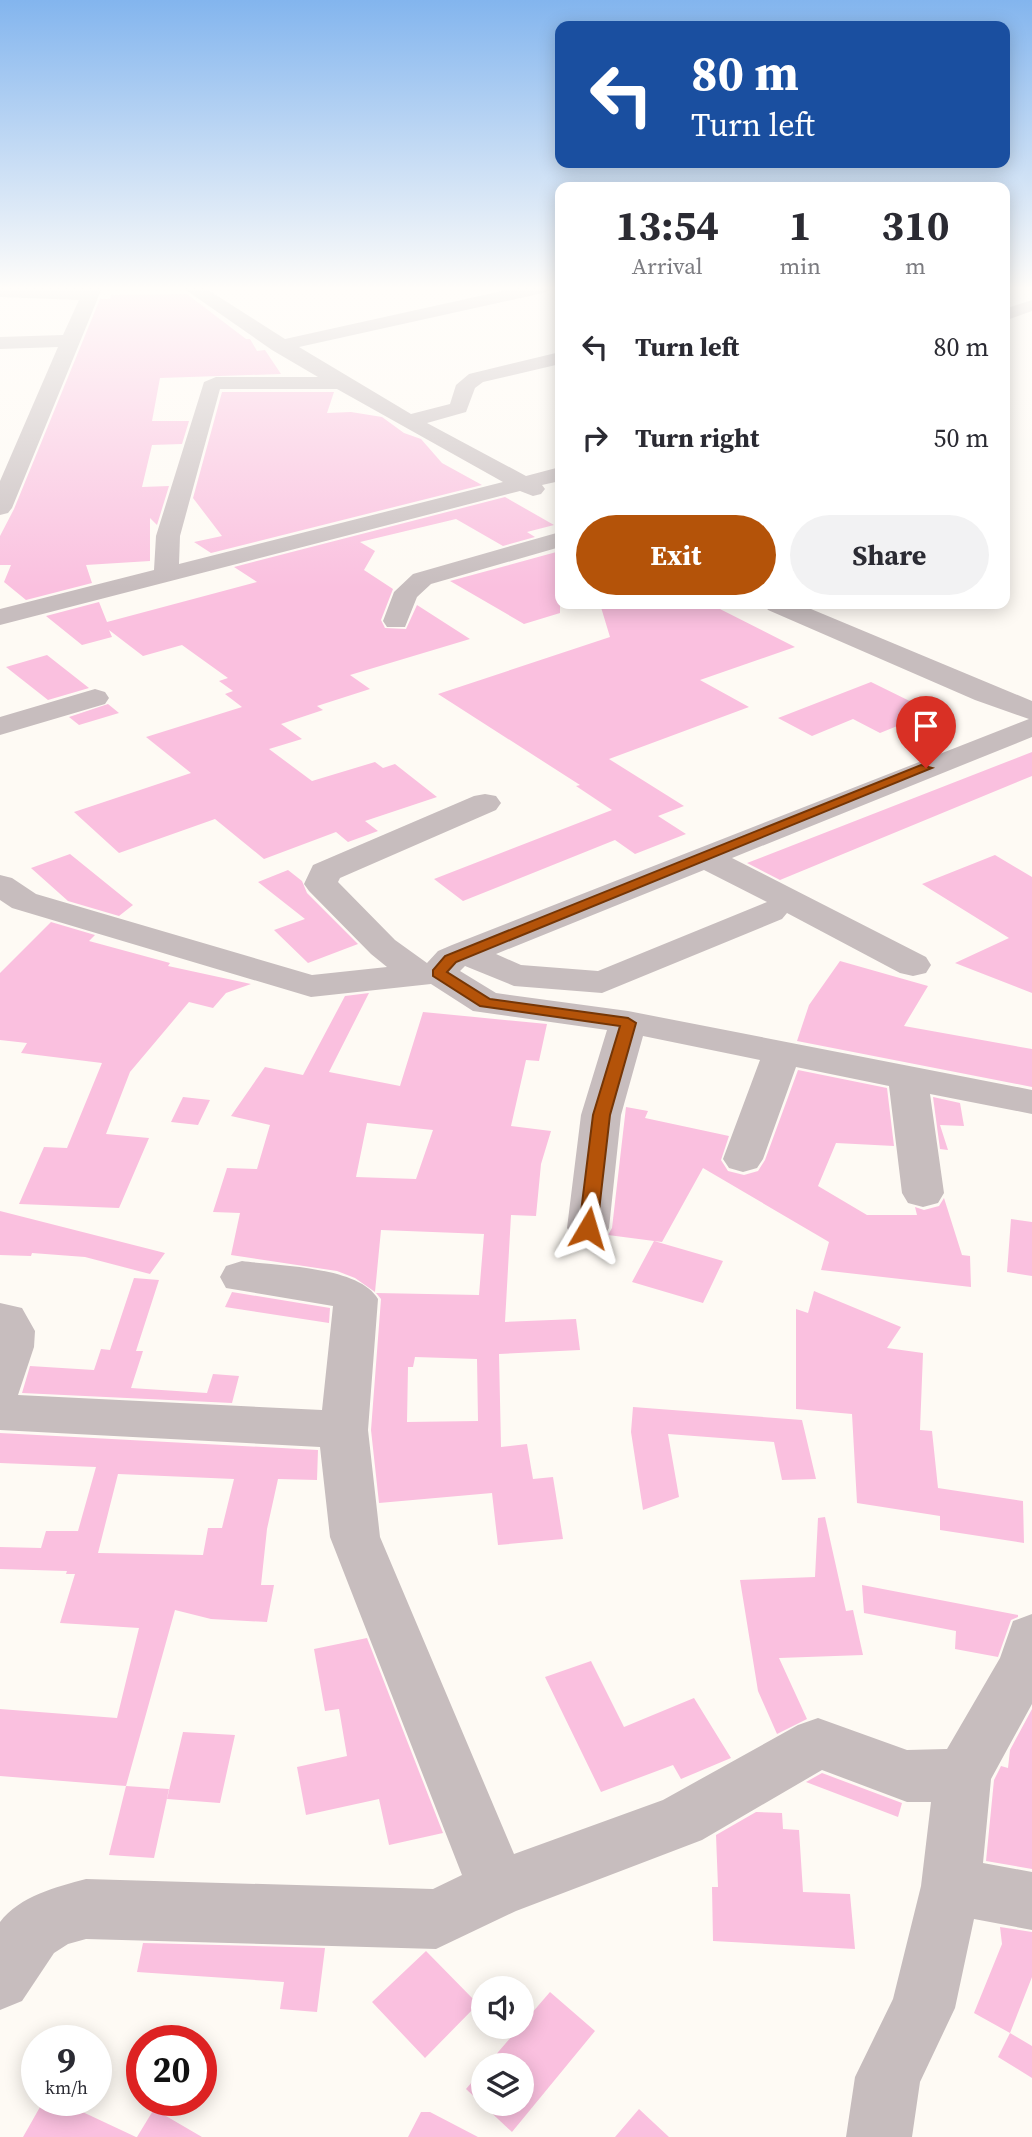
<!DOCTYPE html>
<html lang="en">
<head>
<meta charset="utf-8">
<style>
  body { margin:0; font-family:"Source Serif 4",serif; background:#f2f2f3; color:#2b2b33; height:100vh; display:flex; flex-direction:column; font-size:26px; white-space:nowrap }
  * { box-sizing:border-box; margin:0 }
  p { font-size:23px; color:#7c7c81 }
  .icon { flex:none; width:38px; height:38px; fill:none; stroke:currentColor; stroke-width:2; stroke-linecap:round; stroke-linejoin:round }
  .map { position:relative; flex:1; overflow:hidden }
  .details { position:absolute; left:555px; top:182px; width:455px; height:427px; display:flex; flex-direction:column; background:#fff; border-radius:14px; box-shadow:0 4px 18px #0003 }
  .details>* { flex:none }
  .top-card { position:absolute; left:555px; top:21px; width:455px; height:147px; border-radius:14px; box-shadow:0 4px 18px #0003; background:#1a4fa0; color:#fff; overflow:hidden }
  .controls { position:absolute; left:471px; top:1976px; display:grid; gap:14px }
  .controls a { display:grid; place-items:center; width:63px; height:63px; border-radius:50%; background:#fff; box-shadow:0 4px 18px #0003; font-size:35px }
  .speed { position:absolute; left:21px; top:2025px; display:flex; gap:14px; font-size:35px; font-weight:700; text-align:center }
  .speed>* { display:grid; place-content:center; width:91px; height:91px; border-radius:50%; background:#fff; box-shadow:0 4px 18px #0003; line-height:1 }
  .speed small { font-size:18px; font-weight:400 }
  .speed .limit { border:10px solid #d22; background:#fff; color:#111 }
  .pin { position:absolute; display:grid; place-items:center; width:60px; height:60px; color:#fff; margin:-72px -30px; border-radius:50% 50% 50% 0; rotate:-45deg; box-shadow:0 0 7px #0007 }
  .pin .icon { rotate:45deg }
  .me { position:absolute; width:77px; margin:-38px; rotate:7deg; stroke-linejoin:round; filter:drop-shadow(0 0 5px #0008) }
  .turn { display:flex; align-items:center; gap:24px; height:147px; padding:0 21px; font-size:32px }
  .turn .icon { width:91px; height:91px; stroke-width:2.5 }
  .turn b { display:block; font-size:49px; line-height:60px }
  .eta { display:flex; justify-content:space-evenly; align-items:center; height:119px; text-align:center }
  .eta b { font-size:42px; font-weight:700; line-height:49px }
  .primary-button { display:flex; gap:14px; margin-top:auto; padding:14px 21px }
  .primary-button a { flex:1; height:80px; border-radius:42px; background:#b45309; color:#fff; font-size:28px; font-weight:700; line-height:80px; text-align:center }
  .primary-button a+a { background:#f2f2f3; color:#2b2b33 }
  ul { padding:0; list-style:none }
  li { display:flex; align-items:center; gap:21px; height:91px; padding:0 21px }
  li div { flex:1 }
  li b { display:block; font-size:26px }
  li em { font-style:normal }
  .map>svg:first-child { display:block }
</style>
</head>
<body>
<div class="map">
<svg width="1032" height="2137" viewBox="0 0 1032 2137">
  <rect width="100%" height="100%" fill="#fefaf4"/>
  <path fill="#fac0df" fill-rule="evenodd" d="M 187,294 L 246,339 L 250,339 L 257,351 L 265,350 L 281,374 L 160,378 L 152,421 L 189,421 L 182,444 L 152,445 L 142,487 L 169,486 L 157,525 L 150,518 L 150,561 L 86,565 L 92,583 L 26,600 L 4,582 L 11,565 L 0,565 L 0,536 L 14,509 L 100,299 L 110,299 L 111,295 Z
    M 222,392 L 334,392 L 327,413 L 351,412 L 382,417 L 404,433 L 421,439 L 442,463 L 482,485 L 211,553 L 194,542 L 222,536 L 193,498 Z
    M 505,497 L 554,525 L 527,532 L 535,537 L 503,546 L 456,519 L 360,542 L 375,551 L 364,570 L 393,589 L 381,620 L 385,628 L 406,629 L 417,605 L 470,639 L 350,675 L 370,689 L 317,706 L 323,710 L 281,724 L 302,739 L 269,749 L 312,781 L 375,762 L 383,768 L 395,764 L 437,797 L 365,821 L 378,831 L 348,842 L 336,832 L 264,859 L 215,819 L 119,853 L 74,812 L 191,773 L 146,737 L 242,707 L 225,694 L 233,691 L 219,681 L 228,678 L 182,645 L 143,656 L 109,630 L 112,637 L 82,645 L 46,616 L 99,602 L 107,622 L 257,582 L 234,567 Z
    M 560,551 L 560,613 L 524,624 L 450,581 Z
    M 600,604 L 710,604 L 795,647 L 700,680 L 749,707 L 609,759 L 684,806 L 658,816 L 686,834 L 635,854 L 615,840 L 463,901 L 434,879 L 612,810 L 576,786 L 580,785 L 438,694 L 610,637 Z
    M 47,655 L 89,688 L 48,700 L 6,667 Z
    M 871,682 L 932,712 L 880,733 L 853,719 L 812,736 L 778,718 Z
    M 108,704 L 119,713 L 79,725 L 69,717 Z
    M 1032,752 L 1032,776 L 780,880 L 747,863 Z
    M 70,854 L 133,905 L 119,916 L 68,901 L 31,868 Z
    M 995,855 L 1032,877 L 1032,993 L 955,963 L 1009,938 L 922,884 Z
    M 288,870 L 302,881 L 307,893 L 358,944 L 308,963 L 274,930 L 305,919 L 258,882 Z
    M 51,922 L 95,935 L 89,941 L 170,963 L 168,966 L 251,984 L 226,993 L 213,1008 L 189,1002 L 130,1072 L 106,1134 L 149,1138 L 119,1208 L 19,1204 L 44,1147 L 67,1148 L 102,1063 L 21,1053 L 27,1043 L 0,1040 L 0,973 Z
    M 840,961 L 928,986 L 904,1026 L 1032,1049 L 1032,1087 L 797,1041 L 809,1005 Z
    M 369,993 L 329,1072 L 400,1086 L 423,1012 L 547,1024 L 539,1061 L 526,1060 L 511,1126 L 551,1131 L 541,1164 L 536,1216 L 511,1215 L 505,1322 L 576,1319 L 580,1350 L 499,1354 L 501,1447 L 527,1444 L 533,1479 L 553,1477 L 563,1539 L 498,1545 L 492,1493 L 379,1503 L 371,1430 L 381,1299 L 376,1293 L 479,1295 L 484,1234 L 381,1230 L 375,1292 L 355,1278 L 337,1271 L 231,1255 L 240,1213 L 213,1212 L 227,1168 L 257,1169 L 270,1125 L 231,1116 L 265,1067 L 303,1075 L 345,996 ZM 367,1123 L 433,1130 L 416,1179 L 356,1177 ZM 415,1357 L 477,1359 L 478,1421 L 407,1422 L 408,1367 L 413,1367 Z
    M 798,1070 L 887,1088 L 894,1146 L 836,1143 L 818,1186 L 867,1215 L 917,1215 L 915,1207 L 924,1210 L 939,1206 L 944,1198 L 962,1255 L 970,1256 L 971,1287 L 821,1270 L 829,1242 L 703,1168 L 662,1242 L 654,1241 L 723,1261 L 703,1303 L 632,1282 L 654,1241 L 608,1235 L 612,1228 L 626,1107 L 648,1111 L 645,1118 L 729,1136 L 721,1160 L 728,1171 L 744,1175 L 758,1171 L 765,1160 Z
    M 183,1097 L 210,1100 L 198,1125 L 171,1122 Z
    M 933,1097 L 960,1103 L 964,1126 L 940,1125 L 948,1150 L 940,1149 Z
    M 0,1211 L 165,1253 L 150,1274 L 85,1257 L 32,1253 L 31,1256 L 0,1255 Z
    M 1011,1219 L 1032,1222 L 1032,1276 L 1007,1272 Z
    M 134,1278 L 159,1280 L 136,1351 L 143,1351 L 131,1388 L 207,1393 L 213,1374 L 239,1376 L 232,1403 L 22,1393 L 30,1366 L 94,1370 L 101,1349 L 110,1350 Z
    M 814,1291 L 901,1327 L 887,1348 L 923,1353 L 920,1430 L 932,1431 L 938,1488 L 1023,1501 L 1024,1543 L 940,1530 L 940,1516 L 857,1503 L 852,1414 L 796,1409 L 796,1309 L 808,1313 Z
    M 232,1292 L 330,1308 L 329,1323 L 225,1307 Z
    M 633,1407 L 802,1420 L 816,1479 L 782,1480 L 774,1442 L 668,1434 L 679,1497 L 643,1510 L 631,1432 Z
    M 0,1433 L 318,1450 L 317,1480 L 278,1479 L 267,1529 L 261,1585 L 274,1585 L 267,1622 L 211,1619 L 175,1610 L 126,1786 L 0,1776 L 0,1709 L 117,1718 L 139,1628 L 60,1623 L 75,1574 L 66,1574 L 67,1571 L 0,1569 L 0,1547 L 41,1548 L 46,1531 L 78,1531 L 96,1467 L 0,1463 ZM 118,1474 L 234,1479 L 222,1528 L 208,1528 L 203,1555 L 98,1553 Z
    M 825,1517 L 846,1611 L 853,1610 L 863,1655 L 779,1658 L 807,1719 L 777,1734 L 758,1691 L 740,1580 L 815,1577 L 818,1518 Z
    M 862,1585 L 1018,1615 L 1018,1617 L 1011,1620 L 998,1657 L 955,1649 L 956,1631 L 864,1613 Z
    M 367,1638 L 443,1833 L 389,1845 L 379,1799 L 306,1815 L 297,1767 L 347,1756 L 339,1709 L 325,1711 L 314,1649 Z
    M 591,1661 L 624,1727 L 694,1698 L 731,1758 L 681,1779 L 673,1765 L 601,1792 L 545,1677 Z
    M 1032,1709 L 1032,1869 L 986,1861 L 994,1780 L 1001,1766 L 1008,1768 L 1010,1750 Z
    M 183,1732 L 235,1735 L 220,1803 L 167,1799 Z
    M 822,1773 L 902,1803 L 898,1817 L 806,1782 Z
    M 126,1786 L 169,1789 L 154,1858 L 109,1855 Z
    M 756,1812 L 782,1813 L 783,1829 L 799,1830 L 803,1892 L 850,1894 L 855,1949 L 713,1941 L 712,1887 L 718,1887 L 716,1835 Z
    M 1000,1927 L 1032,1932 L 1032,1977 L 1010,2033 L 974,2013 L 1002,1944 Z
    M 143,1943 L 325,1948 L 317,2012 L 280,2009 L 284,1982 L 137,1972 Z
    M 426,1951 L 478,2004 L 425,2058 L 372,2002 Z
    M 550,1992 L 595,2031 L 512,2132 L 466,2089 L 483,2069 L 483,2104 L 522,2104 L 522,2065 L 487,2065 Z
    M 1010,2033 L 1032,2046 L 1032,2078 L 998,2057 Z
    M 44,2100 L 57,2100 L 136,2137 L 23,2137 Z
    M 154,2109 L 202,2137 L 137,2137 Z
    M 639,2109 L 669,2137 L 615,2137 Z
    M 421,2112 L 430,2112 L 478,2137 L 408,2137 Z"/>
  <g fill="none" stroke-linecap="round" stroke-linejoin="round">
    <path fill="#c7bdbe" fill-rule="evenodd" d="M 0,288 L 102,288 L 12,508 L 8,513 L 0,515 L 0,481 L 58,347 L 0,349 L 0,337 L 63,335 L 79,300 L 0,297 Z
      M 183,288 L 205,288 L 285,339 L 516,288 L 552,288 L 543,293 L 299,347 L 411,414 L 450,404 L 456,385 L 469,374 L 560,352 L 560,364 L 483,382 L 475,388 L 466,412 L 427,423 L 526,476 L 560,467 L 560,481 L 542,485 L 545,489 L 541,494 L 533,496 L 520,491 L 0,625 L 0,609 L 154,570 L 156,536 L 204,382 L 216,377 L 318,377 L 272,350 ZM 220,389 L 337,389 L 503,482 L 179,564 L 180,536 Z
      M 1032,300 L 1032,311 L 1004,321 L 1004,309 Z
      M 560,532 L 560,547 L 431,584 L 417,597 L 405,627 L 387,627 L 383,621 L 394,592 L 413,574 Z
      M 764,604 L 799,604 L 1032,701 L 1032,737 L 732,858 L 926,957 L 931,965 L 926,973 L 913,976 L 900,973 L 787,913 L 782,919 L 602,993 L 514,986 L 465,966 L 460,971 L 496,993 L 628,1011 L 1032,1090 L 1032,1114 L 930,1094 L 944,1193 L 938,1203 L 923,1207 L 908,1203 L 902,1193 L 889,1086 L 796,1067 L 763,1159 L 757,1168 L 743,1172 L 729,1168 L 723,1159 L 760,1060 L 643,1036 L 621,1115 L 609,1228 L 603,1238 L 588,1243 L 573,1238 L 567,1228 L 581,1115 L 607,1030 L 473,1011 L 431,984 L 311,997 L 12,908 L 0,900 L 0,875 L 12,878 L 36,894 L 312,975 L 387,967 L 371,954 L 309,891 L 304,884 L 313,865 L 474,796 L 485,794 L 496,796 L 501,803 L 496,810 L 340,878 L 338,882 L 395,940 L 427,963 L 438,951 L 452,945 L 1029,719 L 975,700 L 768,610 ZM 704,870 L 767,902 L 598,971 L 521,965 L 496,954 Z
      M 95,689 L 105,692 L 109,698 L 105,704 L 0,735 L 0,717 Z
      M 242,1261 C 278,1266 359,1266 378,1299 L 368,1430 L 380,1537 L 514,1854 L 663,1800 L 798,1725 L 818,1718 L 907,1750 L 947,1749 L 1000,1658 L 1013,1621 L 1032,1614 L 1032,1704 L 991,1779 L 983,1863 L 1032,1872 L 1032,1930 L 974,1919 L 955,2008 L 920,2082 L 912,2137 L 846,2137 L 855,2077 L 893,1999 L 921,1886 L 931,1802 L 907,1802 L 822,1770 L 702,1840 L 516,1911 L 436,1949 L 86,1939 L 68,1944 L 54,1953 L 22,2001 L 0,2010 L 0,1922 C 20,1896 56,1887 86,1879 L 433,1889 L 462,1875 L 330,1537 L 320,1447 L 0,1430 L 0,1303 L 22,1308 L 35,1331 L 34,1347 L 18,1395 L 322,1410 L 333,1306 L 226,1288 L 220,1277 L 226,1266 Z"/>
  </g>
  <linearGradient id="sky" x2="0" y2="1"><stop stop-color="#83b5ee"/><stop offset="0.49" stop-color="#fffdfa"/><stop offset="1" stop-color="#fffdfa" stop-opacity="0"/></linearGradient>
  <rect width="1032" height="588" fill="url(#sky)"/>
  <path fill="#b45309" stroke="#753606" stroke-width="2" d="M 921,765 L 932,768 L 456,962 L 447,972 L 490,999 L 628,1018 L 636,1023 L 610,1115 L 597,1228 L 594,1232 L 582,1232 L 579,1228 L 593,1115 L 620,1026 L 480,1006 L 433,976 L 433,970 L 445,956 Z"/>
</svg>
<div class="controls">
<a><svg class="icon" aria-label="sound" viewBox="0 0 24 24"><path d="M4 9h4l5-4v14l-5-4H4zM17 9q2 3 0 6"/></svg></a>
<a><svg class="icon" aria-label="layers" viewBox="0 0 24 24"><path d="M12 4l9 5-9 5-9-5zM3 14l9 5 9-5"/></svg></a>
</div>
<div class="speed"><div>9<small>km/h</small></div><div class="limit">20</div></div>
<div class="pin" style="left:926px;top:768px;background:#d93025"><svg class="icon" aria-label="arrive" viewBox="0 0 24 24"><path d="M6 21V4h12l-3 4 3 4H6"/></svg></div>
<svg class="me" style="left:588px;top:1228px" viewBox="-20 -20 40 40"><path d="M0-17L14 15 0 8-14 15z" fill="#b45309" stroke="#fff" stroke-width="4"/></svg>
<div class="top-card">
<div class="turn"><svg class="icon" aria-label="left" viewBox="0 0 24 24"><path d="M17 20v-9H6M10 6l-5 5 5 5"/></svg><div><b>80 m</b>Turn left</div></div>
</div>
<section class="details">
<div class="eta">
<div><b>13:54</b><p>Arrival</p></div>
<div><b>1</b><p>min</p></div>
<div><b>310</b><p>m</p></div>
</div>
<ul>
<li><svg class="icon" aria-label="left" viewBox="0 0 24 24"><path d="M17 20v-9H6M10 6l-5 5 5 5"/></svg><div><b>Turn left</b></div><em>80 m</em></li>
<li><svg class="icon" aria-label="right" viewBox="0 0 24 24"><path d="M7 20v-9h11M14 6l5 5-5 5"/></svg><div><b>Turn right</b></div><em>50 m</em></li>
</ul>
<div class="primary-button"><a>Exit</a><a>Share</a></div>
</section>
</div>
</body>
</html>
